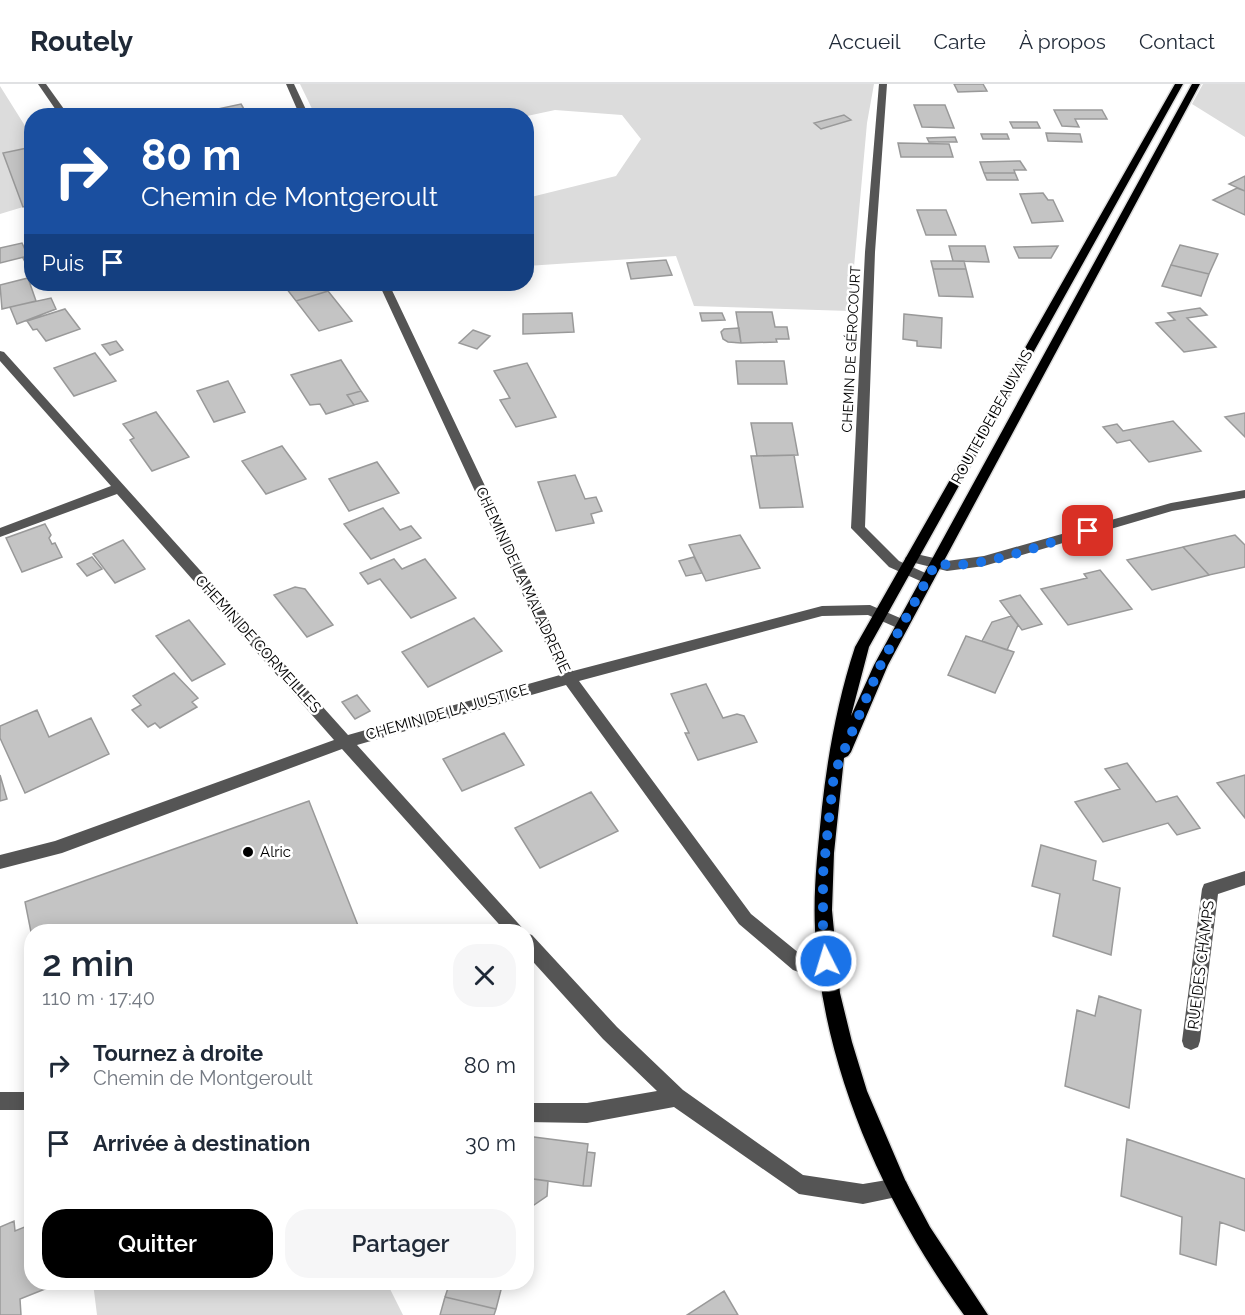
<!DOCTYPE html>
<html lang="fr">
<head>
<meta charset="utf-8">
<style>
  body { margin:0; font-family:Raleway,sans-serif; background:#f6f6f7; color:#1f2937; height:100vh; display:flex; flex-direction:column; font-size:22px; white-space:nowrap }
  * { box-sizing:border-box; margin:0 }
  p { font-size:20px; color:#747a83 }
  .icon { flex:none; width:33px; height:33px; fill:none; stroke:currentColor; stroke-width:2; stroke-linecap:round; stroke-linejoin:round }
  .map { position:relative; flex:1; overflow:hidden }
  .details { position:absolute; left:24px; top:840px; width:510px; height:366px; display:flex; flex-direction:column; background:#fff; border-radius:24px; box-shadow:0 3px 15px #0003 }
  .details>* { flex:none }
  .top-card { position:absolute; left:24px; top:24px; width:510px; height:183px; border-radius:24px; box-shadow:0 3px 15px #0003; background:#1a4fa0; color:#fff; overflow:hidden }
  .pin { position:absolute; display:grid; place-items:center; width:51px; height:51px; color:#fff; margin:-26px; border-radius:12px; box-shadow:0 3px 9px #0006 }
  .me { position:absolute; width:66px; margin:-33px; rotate:355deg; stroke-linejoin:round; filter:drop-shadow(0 0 4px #0008) }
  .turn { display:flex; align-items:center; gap:21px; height:126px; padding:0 18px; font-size:27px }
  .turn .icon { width:78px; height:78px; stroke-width:2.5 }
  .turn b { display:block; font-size:42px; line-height:51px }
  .then { display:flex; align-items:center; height:57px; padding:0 18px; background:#0003; gap:12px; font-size:22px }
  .round { display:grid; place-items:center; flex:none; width:63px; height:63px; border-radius:24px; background:#f6f6f7 }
  .head { display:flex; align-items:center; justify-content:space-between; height:102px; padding:0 18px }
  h1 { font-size:36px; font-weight:600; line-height:45px }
  .button { display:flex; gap:12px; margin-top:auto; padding:12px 18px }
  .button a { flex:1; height:69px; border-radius:24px; background:#000; color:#fff; font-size:24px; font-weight:600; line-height:69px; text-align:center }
  .button a+a { background:#f6f6f7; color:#1f2937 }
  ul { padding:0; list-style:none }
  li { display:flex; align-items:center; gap:18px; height:78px; padding:0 18px }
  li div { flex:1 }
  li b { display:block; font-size:22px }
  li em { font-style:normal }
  header { display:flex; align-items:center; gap:36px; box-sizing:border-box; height:84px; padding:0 30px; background:#fff; border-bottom:2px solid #e0e1e3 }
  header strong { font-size:28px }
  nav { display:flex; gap:33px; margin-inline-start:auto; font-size:21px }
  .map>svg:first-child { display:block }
</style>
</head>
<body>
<header>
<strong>Routely</strong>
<nav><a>Accueil</a><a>Carte</a><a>À propos</a><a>Contact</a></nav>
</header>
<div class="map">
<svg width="1245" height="1231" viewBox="0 0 1245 1231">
  <rect width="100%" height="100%" fill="#fff"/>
  <path fill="#dcdcdc" d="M 300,0 L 874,0 L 867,39 L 850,227 L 694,222 L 676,172 L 527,182 L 527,114 L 616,92 L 641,55 L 622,31 L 555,26 L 527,32 L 315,31 Z
    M 1203,0 L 1245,0 L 1245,53 L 1192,20 Z
    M 0,2 L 32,53 L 31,63 L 3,69 L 23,123 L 0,130 Z
    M 93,1199 L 387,1199 L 403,1231 L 97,1231 Z"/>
  <path fill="#c4c4c4" stroke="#999" stroke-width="1.5" d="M 954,0 L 983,0 L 987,7 L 958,8 Z
    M 241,20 L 248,32 L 185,32 Z
    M 914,21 L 945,21 L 954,44 L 922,43 Z
    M 1054,26 L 1102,26 L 1107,35 L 1075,35 L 1079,43 L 1062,42 Z
    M 844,31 L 851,36 L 821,45 L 814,39 Z
    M 1010,38 L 1037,38 L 1040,44 L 1013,44 Z
    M 1046,49 L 1080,50 L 1082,58 L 1048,57 Z
    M 981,50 L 1007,50 L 1009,55 L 983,55 Z
    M 955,53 L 957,58 L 929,58 L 927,54 Z
    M 898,59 L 949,60 L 953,73 L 901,73 Z
    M 32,63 L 32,121 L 23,123 L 3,69 Z
    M 1020,77 L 1026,86 L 1014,86 L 1015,89 L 984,89 L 980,78 Z
    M 984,89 L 1015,89 L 1018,96 L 987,96 Z
    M 1245,92 L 1245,107 L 1229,100 Z
    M 1237,104 L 1245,107 L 1245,131 L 1213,116 Z
    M 1043,109 L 1048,116 L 1053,116 L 1063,137 L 1032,139 L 1020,110 Z
    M 917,126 L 946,126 L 956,151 L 926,151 Z
    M 22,159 L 28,172 L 0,179 L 0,164 Z
    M 1180,161 L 1218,170 L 1209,190 L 1171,181 Z
    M 949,162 L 985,162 L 989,178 L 953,177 Z
    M 1058,162 L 1051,174 L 1019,174 L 1014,163 Z
    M 32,171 L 32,192 L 23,174 Z
    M 666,176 L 672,191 L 631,195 L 627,179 Z
    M 931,177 L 964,177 L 966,185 L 933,185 Z
    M 1171,181 L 1209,190 L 1201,212 L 1162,202 Z
    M 933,185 L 966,185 L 973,213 L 939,212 Z
    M 28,194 L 36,217 L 2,225 L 0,201 Z
    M 283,200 L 322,200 L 328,207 L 296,217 Z
    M 328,207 L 352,237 L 319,247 L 296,217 Z
    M 51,214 L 56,225 L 17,240 L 10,223 Z
    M 1200,224 L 1207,231 L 1187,234 L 1216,263 L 1184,268 L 1156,239 L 1175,236 L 1168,229 Z
    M 65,225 L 80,245 L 46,257 L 37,245 L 33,246 L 27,237 Z
    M 736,228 L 772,228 L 775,243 L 787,243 L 789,255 L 776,255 L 777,258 L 741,259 Z
    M 572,229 L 574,248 L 523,250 L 523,230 Z
    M 700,229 L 722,229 L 725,236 L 702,237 Z
    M 904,230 L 942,234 L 941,264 L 917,262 L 917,257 L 903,255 Z
    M 739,244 L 741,259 L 728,258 L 723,255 L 721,248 L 724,245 Z
    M 473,246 L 490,252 L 477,265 L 459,259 Z
    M 116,257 L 123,266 L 110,271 L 102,261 Z
    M 95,269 L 116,297 L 74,312 L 54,284 Z
    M 341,276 L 361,307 L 347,311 L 354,321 L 326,330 L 320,320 L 310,321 L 291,291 Z
    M 736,277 L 784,277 L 787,300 L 738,300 Z
    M 527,279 L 556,333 L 516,343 L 500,316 L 510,314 L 494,287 Z
    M 228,297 L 245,328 L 214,338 L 197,307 Z
    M 361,307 L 368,317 L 354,321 L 347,311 Z
    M 156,328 L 189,373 L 152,387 L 130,356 L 134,354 L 123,340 Z
    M 1245,329 L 1245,353 L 1225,333 Z
    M 1173,337 L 1201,367 L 1149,378 L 1130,356 L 1117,359 L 1103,343 L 1117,340 L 1123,347 Z
    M 751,339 L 792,339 L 798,371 L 757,372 Z
    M 282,362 L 306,395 L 266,410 L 242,377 Z
    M 794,371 L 803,423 L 760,424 L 751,372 Z
    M 377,378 L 399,409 L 349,427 L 329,395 Z
    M 575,391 L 585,415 L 596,413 L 602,427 L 591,430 L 594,439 L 556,447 L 538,398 Z
    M 383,424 L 400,446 L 411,442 L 421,454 L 371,475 L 344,440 Z
    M 45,440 L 51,451 L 49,454 L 52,460 L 55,459 L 62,473 L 22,488 L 6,454 Z
    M 740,451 L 760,484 L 706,497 L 689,461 Z
    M 1235,451 L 1245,461 L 1245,483 L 1209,491 L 1183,463 Z
    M 123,456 L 145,485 L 115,499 L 93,470 Z
    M 1183,463 L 1209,491 L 1152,506 L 1127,476 Z
    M 92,473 L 102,485 L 87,492 L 77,480 Z
    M 694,473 L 702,489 L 686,492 L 679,477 Z
    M 394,475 L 402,485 L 425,475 L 456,514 L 411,534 L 380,495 L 368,500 L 360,489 Z
    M 1100,486 L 1132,525 L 1068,541 L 1041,505 L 1087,494 L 1084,490 Z
    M 295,503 L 305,505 L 333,541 L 307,553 L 274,511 Z
    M 1020,511 L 1042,540 L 1022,546 L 1000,517 Z
    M 1011,532 L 1018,541 L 1007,566 L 982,557 L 992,538 Z
    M 474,534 L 502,567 L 428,603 L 402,568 Z
    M 189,536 L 225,580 L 192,597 L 156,552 Z
    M 966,552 L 1014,568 L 995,609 L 948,591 Z
    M 174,589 L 198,614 L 192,618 L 197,623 L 160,644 L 155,639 L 148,643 L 132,626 L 141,621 L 133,612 Z
    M 706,600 L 723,634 L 737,630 L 744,632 L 757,658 L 698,676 L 685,649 L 689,649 L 671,610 Z
    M 357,611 L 370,627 L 355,635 L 342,618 Z
    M 37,626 L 49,653 L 91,634 L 109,670 L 25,709 L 0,654 L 0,642 Z
    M 504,649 L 524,681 L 462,707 L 443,675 Z
    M 1127,679 L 1156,718 L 1177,712 L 1200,744 L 1177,751 L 1168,739 L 1103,758 L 1075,718 L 1120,705 L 1105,685 Z
    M 0,691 L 7,715 L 0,717 Z
    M 1245,691 L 1245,734 L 1217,699 Z
    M 591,708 L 618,747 L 540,784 L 515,744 Z
    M 309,717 L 359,844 L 350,848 L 32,848 L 32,853 L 25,818 Z
    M 1041,761 L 1096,777 L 1093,796 L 1120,804 L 1111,871 L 1053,852 L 1060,810 L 1032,802 Z
    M 1099,912 L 1141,926 L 1129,1024 L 1065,1002 L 1077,926 L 1095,932 Z
    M 526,1052 L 588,1060 L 583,1102 L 526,1094 Z
    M 1127,1055 L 1245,1095 L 1245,1147 L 1220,1138 L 1216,1181 L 1180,1170 L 1182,1133 L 1121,1112 Z
    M 587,1068 L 595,1069 L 591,1102 L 583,1102 Z
    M 526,1094 L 548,1097 L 547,1112 L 534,1121 L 526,1119 Z
    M 14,1137 L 15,1147 L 32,1140 L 32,1198 L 60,1199 L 20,1215 L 21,1231 L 0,1231 L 0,1143 Z
    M 450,1198 L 503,1198 L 496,1225 L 445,1213 Z
    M 724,1207 L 738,1231 L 687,1231 Z
    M 445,1213 L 496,1225 L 494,1231 L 440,1231 Z"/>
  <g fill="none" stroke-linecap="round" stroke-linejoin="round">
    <g stroke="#dbdbdb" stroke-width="3">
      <path id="major" d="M 1175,0 L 1183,0 L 869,563 L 851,632 L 874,581 L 1192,0 L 1200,0 L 888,581 L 851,668 L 848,672 L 844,674 L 834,769 L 832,826 L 840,909 L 852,958 L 867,1007 L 906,1098 L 930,1143 L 988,1231 L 964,1231 C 884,1121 822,983 815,846 C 813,805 818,764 822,723 C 828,669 838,615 855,563 Z"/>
    </g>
    <path fill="#555" fill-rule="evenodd" d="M 38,0 L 46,0 L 69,32 L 60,32 Z
      M 286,0 L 294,0 L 309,32 L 300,32 Z
      M 879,0 L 887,0 L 875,168 L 865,443 L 899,477 L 932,492 L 934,495 L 932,498 L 927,500 L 889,483 L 851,444 L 865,168 Z
      M 379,200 L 389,200 L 573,587 L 822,522 L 870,521 L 907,537 L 909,541 L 907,545 L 902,546 L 868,531 L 822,532 L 579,597 L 751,830 L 805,874 L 834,885 L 837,891 L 834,897 L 828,899 L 793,886 L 739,840 L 566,601 L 357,661 L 526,848 L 506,848 L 342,665 L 62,769 L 0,785 L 0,771 L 55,757 L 334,656 L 117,410 L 0,453 L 0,444 L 111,402 L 0,277 L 0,267 L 4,268 L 348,651 L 560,591 Z
      M 1245,406 L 1245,414 L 1172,427 L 984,482 L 947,487 L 907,477 L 905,474 L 912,469 L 947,477 L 984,472 L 1171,419 Z
      M 1245,787 L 1245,801 L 1218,810 L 1200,957 L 1198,963 L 1191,966 L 1184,963 L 1182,957 L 1202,805 L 1204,800 Z
      M 526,849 L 532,851 L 617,943 L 683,1006 L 803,1091 L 863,1100 L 899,1094 L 906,1097 L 909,1104 L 906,1111 L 863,1120 L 799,1110 L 674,1023 L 587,1039 L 526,1038 L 526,1019 L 587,1019 L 657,1007 L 603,955 L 526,870 Z
      M 0,1008 L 32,1008 L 32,1026 L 0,1026 Z"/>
    <use href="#major" fill="#000" fill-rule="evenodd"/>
  </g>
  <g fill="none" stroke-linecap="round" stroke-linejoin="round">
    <path stroke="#1a73e8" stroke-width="10" stroke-dasharray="0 18" d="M 826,877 L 823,842 L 823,790 L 834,690 L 881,580 L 936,479 C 974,489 1049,458 1088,447"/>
  </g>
  <circle fill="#000" stroke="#fff" stroke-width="2" cx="248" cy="768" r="6"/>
  <g text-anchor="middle" stroke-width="5" stroke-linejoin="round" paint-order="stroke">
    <g font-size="14" fill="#000" stroke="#fff">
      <text transform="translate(851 265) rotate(-87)" y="5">CHEMIN DE GÉROCOURT</text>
    </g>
    <g font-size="15" fill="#000" stroke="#fff">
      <text transform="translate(992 333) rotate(-61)" y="5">ROUTE DE BEAUVAIS</text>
      <text transform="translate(523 496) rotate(65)" y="5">CHEMIN DE LA MALADRERIE</text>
      <text transform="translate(258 560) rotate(48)" y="5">CHEMIN DE CORMEILLES</text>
      <text transform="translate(447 628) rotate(-16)" y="5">CHEMIN DE LA JUSTICE</text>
      <text transform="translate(1201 881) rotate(-83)" y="5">RUE DES CHAMPS</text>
    </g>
    <g font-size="15" fill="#000" stroke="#fff" text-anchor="start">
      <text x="260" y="773">Alric</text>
    </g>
  </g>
</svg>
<div class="pin" style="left:1088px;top:447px;background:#d93025"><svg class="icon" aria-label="arrive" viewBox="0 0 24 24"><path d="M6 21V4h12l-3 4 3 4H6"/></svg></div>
<svg class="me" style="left:826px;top:877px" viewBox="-20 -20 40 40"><circle r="17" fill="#1a73e8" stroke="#fff" stroke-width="3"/><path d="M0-11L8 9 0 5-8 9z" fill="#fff"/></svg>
<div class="top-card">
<div class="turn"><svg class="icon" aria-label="right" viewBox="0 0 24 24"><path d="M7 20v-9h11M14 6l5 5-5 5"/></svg><div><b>80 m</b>Chemin de Montgeroult</div></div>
<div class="then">Puis<svg class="icon" aria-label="arrive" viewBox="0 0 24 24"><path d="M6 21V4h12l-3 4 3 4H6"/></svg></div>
</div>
<section class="details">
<div class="head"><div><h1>2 min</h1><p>110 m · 17:40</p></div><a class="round"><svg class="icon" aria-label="close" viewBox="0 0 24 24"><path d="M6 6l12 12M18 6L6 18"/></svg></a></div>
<ul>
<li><svg class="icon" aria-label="right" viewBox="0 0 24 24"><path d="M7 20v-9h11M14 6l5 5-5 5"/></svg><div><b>Tournez à droite</b><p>Chemin de Montgeroult</p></div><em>80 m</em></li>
<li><svg class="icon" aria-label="arrive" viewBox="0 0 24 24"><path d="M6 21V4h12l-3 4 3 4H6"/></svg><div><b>Arrivée à destination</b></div><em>30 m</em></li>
</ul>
<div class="button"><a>Quitter</a><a>Partager</a></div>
</section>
</div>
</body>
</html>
